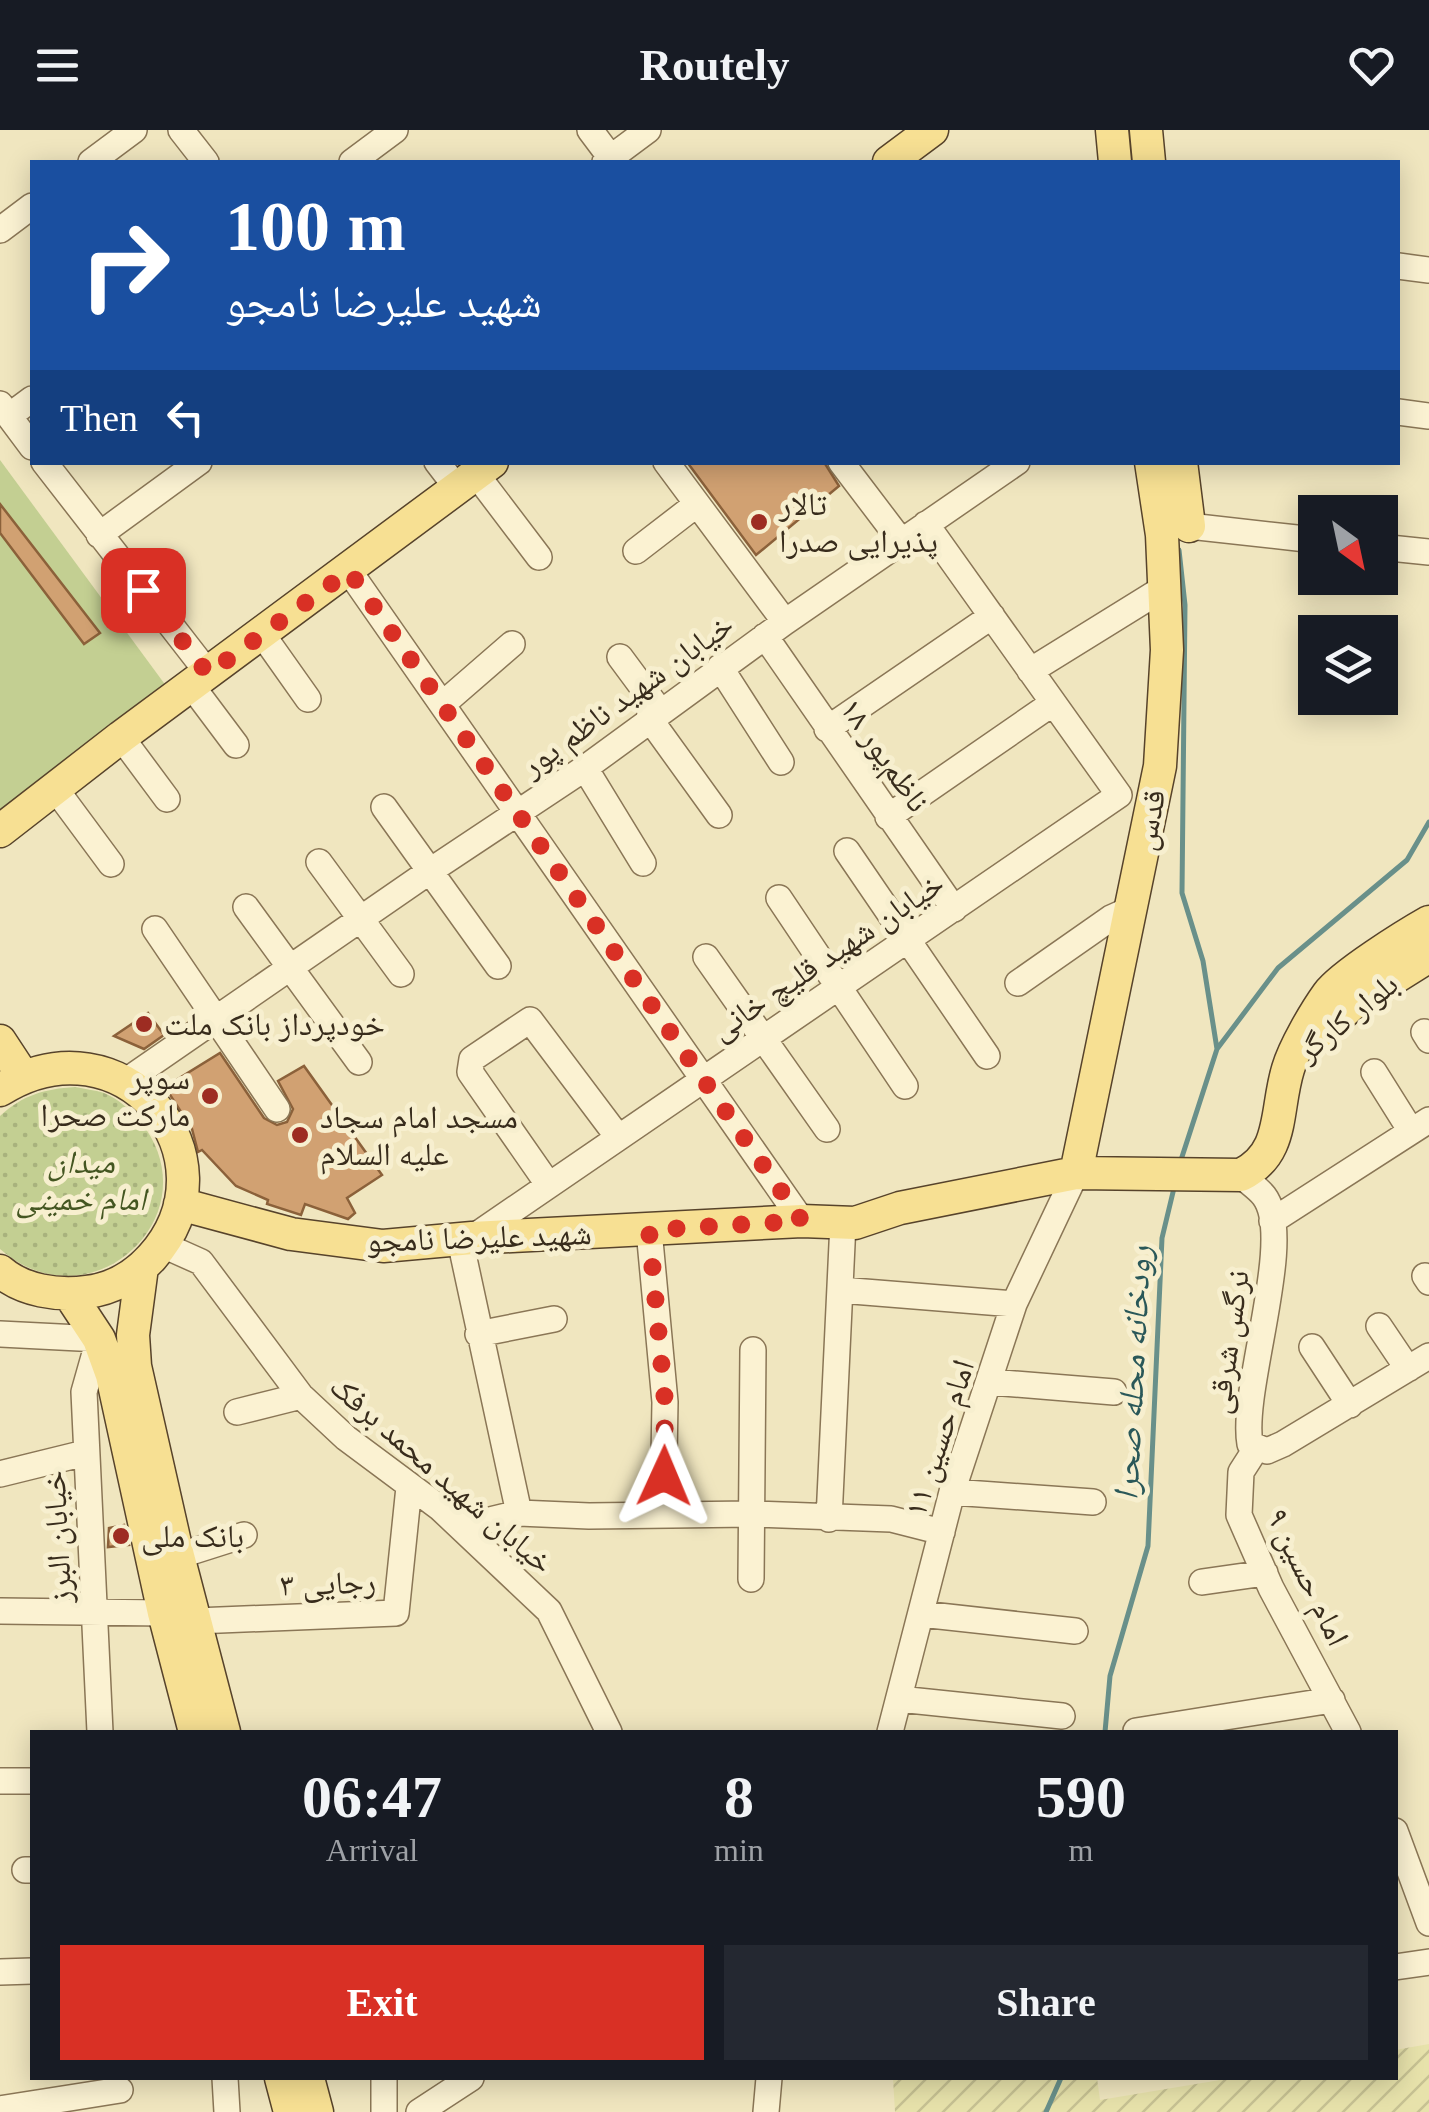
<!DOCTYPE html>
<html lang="en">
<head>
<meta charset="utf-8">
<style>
  body { margin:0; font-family:"Times New Roman","Noto Naskh Arabic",serif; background:#242831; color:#f1f3f6; height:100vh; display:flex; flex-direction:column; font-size:38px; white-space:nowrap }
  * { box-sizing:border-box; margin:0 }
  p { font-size:32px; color:#9ea1a6 }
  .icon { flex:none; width:55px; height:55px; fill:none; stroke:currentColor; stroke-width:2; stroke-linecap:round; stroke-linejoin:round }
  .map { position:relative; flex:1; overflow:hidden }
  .details { position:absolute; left:30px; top:1600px; width:1368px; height:350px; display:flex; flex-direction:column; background:#171b24; border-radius:0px; box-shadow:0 5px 25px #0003 }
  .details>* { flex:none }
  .banner { position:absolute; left:30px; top:30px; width:1370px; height:305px; border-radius:0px; box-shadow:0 5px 25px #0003; background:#1a4fa0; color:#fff; overflow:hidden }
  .needle { width:65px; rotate:147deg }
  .tools { position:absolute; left:1298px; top:365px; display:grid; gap:20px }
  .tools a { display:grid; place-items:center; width:100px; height:100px; border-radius:0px; background:#171b24; box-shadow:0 5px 25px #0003; font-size:50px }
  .pin { position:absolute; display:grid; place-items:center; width:85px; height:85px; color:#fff; margin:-42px; border-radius:20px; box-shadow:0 5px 15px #0006 }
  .me { position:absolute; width:110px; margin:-55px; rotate:1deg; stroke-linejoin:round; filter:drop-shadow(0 0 8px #0008) }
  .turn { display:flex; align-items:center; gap:35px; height:210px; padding:0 30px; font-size:45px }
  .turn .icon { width:130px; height:130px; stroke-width:2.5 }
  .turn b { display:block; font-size:70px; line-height:85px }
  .then { display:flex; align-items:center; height:95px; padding:0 30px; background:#0003; gap:20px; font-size:38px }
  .eta { display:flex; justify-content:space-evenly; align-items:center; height:170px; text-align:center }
  .eta b { font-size:60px; font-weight:700; line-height:70px }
  .primary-button { display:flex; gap:20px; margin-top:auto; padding:20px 30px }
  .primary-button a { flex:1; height:115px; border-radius:0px; background:#d93025; color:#fff; font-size:40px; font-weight:700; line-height:115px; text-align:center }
  .primary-button a+a { background:#242831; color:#f1f3f6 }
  header { display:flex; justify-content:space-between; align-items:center; height:130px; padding:0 30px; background:#171b24; font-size:45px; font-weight:700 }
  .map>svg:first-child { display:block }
</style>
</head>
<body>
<header><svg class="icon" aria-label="menu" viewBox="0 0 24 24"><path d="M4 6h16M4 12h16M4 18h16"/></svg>Routely<svg class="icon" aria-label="heart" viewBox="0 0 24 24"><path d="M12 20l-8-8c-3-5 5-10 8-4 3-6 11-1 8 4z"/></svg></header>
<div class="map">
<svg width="1429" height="1982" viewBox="0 0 1429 1982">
  <defs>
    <pattern id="farmland-furrows" width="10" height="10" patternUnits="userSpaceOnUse" patternTransform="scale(2.5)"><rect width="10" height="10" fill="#e7e2ab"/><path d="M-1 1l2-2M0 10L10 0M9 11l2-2" fill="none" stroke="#c7c293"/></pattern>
    <pattern id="park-dots" width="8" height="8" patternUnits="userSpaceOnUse" patternTransform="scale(2.5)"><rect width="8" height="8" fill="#c3cf92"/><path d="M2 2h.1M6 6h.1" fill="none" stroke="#a8b27d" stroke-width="1.8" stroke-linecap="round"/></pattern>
  </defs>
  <rect width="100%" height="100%" fill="#f0e6bf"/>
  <path fill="url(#farmland-furrows)" d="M 1429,1914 L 1429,1982 L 895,1982 L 893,1948 L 1097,1948 L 1100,1970 L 1232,1948 L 1395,1948 L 1395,1920 Z"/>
  <path fill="url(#park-dots)" d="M 75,957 C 84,959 95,960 104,963 C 118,969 131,980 140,991 C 215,1084 91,1199 0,1119 L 0,986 C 23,965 44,959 75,957 Z"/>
  <path fill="#c3cf92" d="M 0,330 L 172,564 L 0,692 Z"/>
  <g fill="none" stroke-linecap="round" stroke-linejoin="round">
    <path stroke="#69908a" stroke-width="5" d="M 1179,420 L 1185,475 L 1182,763 L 1203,831 L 1217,919
      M 1180,1033 L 1217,919 L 1278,838 L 1407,730 L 1429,692
      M 1105,1602 L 1110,1546 L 1148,1416 L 1162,1108 L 1174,1058
      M 1046,1982 L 1061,1948"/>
  </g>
  <path fill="#d1a172" stroke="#8b613a" stroke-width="2.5" d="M 687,332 L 824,332 L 839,356 L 756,425 Z
    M 0,374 L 100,503 L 84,514 L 0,403 Z
    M 148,883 L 164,905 L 144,919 L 114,906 Z
    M 220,923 L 264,988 L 277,995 L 287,992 L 293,979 L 278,951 L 304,936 L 382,1045 L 347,1068 L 355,1083 L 348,1089 L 305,1074 L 301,1085 L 267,1074 L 268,1070 L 236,1056 L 202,1020 L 198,1022 L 192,999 L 165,957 Z
    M 124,1395 L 129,1415 L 108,1417 L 109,1398 Z"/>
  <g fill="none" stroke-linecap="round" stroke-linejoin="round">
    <g stroke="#8a7656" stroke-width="28">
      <path id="minor" d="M 181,0 L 206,32
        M 590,0 L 614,32
        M 91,32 L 134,0
        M 352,32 L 395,0
        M 605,32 L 648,0
        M 0,100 L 32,76
        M 1398,136 L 1429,140
        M 0,274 L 32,317
        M 1398,282 L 1429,286
        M 9,286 L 32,269
        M 44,332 L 208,543
        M 437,332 L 457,358
        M 666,332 L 785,492
        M 841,332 L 901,411
        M 476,344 L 539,427
        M 1189,396 L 1315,410
        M 99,405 L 199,332
        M 1380,417 L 1429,422
        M 636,421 L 697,374
        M 349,441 L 802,1091
        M 262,504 L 308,569
        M 765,506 L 954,779
        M 620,527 L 660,581
        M 720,537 L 781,632
        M 1030,541 L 1164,458
        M 191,555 L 236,615
        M 444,573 L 512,514
        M 649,588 L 719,685
        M 827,599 L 992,486
        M 121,607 L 167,669
        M 585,638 L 643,733
        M 54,657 L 111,734
        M 384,677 L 498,836
        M 888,687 L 1053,573
        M 847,721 L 987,926
        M 319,732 L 401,844
        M 779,768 L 905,956
        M 246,777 L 359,932
        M 155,799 L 277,979
        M 706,827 L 827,999
        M 1018,853 L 1111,788 L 1131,779
        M 1424,902 L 1429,910
        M 1374,942 L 1411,1001
        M 126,951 L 430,741 L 585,638 L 785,492 L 1017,332
        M 1241,1045 C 1248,1052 1258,1058 1264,1066 C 1296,1108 1240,1259 1250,1314 L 1267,1321 L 1283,1314 L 1429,1226
        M 548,1054 L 470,942 L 472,929 L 530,890 L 618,1007
        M 1272,1091 L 1429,990
        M 649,1100 L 665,1272 L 663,1383
        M 472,1108 L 1119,665 L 926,394
        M 460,1110 L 519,1383
        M 163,1115 L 201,1132 L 301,1266 L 346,1308 L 440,1378 L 549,1481 L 609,1602
        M 1425,1146 L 1429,1152
        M 840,1160 L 1014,1174
        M 1379,1196 L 1408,1239
        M 0,1204 L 99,1209 L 84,1262 L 100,1602
        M 478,1204 L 554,1189
        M 1312,1217 L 1350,1275
        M 991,1252 L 1114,1262
        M 237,1282 L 301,1266
        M 1257,1317 L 1241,1342 L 1239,1385 L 1271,1458 L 1348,1602
        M 0,1344 L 85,1323
        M 952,1362 L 1093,1372
        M 829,1389 L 843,1093
        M 461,1397 L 519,1383 L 589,1386 L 752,1384 L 891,1389 L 942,1402
        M 178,1426 L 244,1405
        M 751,1449 L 753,1220
        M 1202,1452 L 1265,1443
        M 0,1481 L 164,1483
        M 921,1484 L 1075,1501
        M 196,1491 L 396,1483 L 409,1357
        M 899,1569 L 1062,1586
        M 1136,1601 L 1332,1570
        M 890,1602 L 952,1362 L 1014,1174 L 1076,1043
        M 0,1651 L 32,1651
        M 1395,1701 L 1429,1793
        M 25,1740 L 32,1740
        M 1395,1837 L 1429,1832
        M 0,1842 L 32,1841
        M 225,1948 L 227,1982
        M 0,1979 L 120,1960
        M 384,1982 L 384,1948
        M 419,1982 L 471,1948
        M 766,1982 L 769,1948"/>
    </g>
    <g stroke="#57432b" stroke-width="35">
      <path id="major" d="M 1112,0 L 1115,32
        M 1146,0 L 1149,32
        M 889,32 L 932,0
        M 1181,332 L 1189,396
        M 0,701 L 121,607 L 492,332
        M 0,911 L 23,946
        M 1313,911 L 1351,875 L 1429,826
        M 0,960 C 122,883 241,1027 152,1127 C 135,1146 112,1159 87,1162 C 58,1166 23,1161 0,1141
        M 1076,1043 L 1160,636 L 1167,520 L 1162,405 L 1151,332
        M 180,1074 L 291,1104 L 383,1116 L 472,1108 L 802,1091 L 855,1093 L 900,1078 L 1076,1043 L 1241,1045 C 1285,1023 1275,981 1288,939 C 1294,918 1315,882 1328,864 C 1342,845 1406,805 1429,792
        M 142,1137 L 133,1205 L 135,1236 L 178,1426 L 224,1602
        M 70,1165 L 99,1209 L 112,1245 L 164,1483 L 195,1602
        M 281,1948 L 290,1982
        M 308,1948 L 317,1982"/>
    </g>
    <use href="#minor" stroke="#fbf2d2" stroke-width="25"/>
    <use href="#major" stroke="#f7e093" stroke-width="32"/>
  </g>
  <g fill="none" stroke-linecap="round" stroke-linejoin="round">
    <path stroke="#d93025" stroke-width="18" stroke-dasharray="0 32.4" d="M 143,460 L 208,544 L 349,441 L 802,1091 L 649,1100 L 665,1272 L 664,1346"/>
  </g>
  <g fill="#9d2c22" stroke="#f7efcf" stroke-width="4">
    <circle cx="759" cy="392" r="10"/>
    <circle cx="144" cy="894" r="10"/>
    <circle cx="210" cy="966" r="10"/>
    <circle cx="300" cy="1005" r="10"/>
    <circle cx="121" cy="1406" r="10"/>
  </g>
  <g text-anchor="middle" stroke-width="10" stroke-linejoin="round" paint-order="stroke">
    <g font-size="32" fill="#382c1c" stroke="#f7efcf" text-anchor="start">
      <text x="779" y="385">تالار<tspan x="779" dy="37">پذیرایی صدرا</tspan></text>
      <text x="164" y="905">خودپرداز بانک ملت</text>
      <text x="190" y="959" text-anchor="end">سوپر<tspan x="190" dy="37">مارکت صحرا</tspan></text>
      <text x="320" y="998">مسجد امام سجاد<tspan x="320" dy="37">علیه السلام</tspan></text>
      <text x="141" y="1417">بانک ملی</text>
    </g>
    <g font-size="32" fill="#382c1c" stroke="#f7efcf">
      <text transform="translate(627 565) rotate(-36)" y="11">خیابان شهید ناظم پور</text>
      <text transform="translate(885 625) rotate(55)" y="11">ناظم‌پور ۱۸</text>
      <text transform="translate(1149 690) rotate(-79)" y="11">قدس</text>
      <text transform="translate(827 826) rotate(-34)" y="11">خیابان شهید قلیچ خانی</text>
      <text transform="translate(1347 887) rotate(-39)" y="11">بلوار کارگر</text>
      <text transform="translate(479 1107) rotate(-2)" y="11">شهید علیرضا نامجو</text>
      <text transform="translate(1228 1212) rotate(-82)" y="11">نرگس شرقی</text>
      <text transform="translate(939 1308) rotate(-72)" y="11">امام حسین ۱۱</text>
      <text transform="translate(442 1344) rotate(41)" y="11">خیابان شهید محمد برفک</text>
      <text transform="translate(57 1407) rotate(-93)" y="11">خیابان البرز</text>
      <text transform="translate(1308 1447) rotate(64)" y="11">امام حسین ۹</text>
      <text transform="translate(328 1453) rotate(-2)" y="11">رجایی ۳</text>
    </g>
    <g font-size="32" font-style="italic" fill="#445621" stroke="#f7efcf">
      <text x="81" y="1043">میدان<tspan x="81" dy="37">امام خمینی</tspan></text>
    </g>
    <g font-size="35" font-style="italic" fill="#2a5859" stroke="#f7efcf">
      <text transform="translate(1132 1243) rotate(-87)" y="12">رودخانه محله صحرا</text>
    </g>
  </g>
</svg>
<div class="tools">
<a><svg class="needle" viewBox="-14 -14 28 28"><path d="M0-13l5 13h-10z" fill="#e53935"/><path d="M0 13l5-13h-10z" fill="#9ea1a6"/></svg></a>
<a><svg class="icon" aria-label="layers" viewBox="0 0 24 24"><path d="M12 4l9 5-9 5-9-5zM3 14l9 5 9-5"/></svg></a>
</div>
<div class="pin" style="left:143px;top:460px;background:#d93025"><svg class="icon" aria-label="arrive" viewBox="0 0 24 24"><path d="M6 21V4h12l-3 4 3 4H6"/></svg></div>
<svg class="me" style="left:664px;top:1346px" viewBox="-20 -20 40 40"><path d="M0-17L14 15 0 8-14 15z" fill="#d93025" stroke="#fff" stroke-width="4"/></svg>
<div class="banner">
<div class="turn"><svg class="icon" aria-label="right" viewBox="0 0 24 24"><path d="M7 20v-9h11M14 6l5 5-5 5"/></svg><div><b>100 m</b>شهید علیرضا نامجو</div></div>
<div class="then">Then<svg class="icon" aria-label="left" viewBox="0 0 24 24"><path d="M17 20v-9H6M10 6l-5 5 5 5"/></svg></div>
</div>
<section class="details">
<div class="eta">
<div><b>06:47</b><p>Arrival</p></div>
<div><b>8</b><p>min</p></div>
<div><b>590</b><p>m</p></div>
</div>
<div class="primary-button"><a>Exit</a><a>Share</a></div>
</section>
</div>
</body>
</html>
